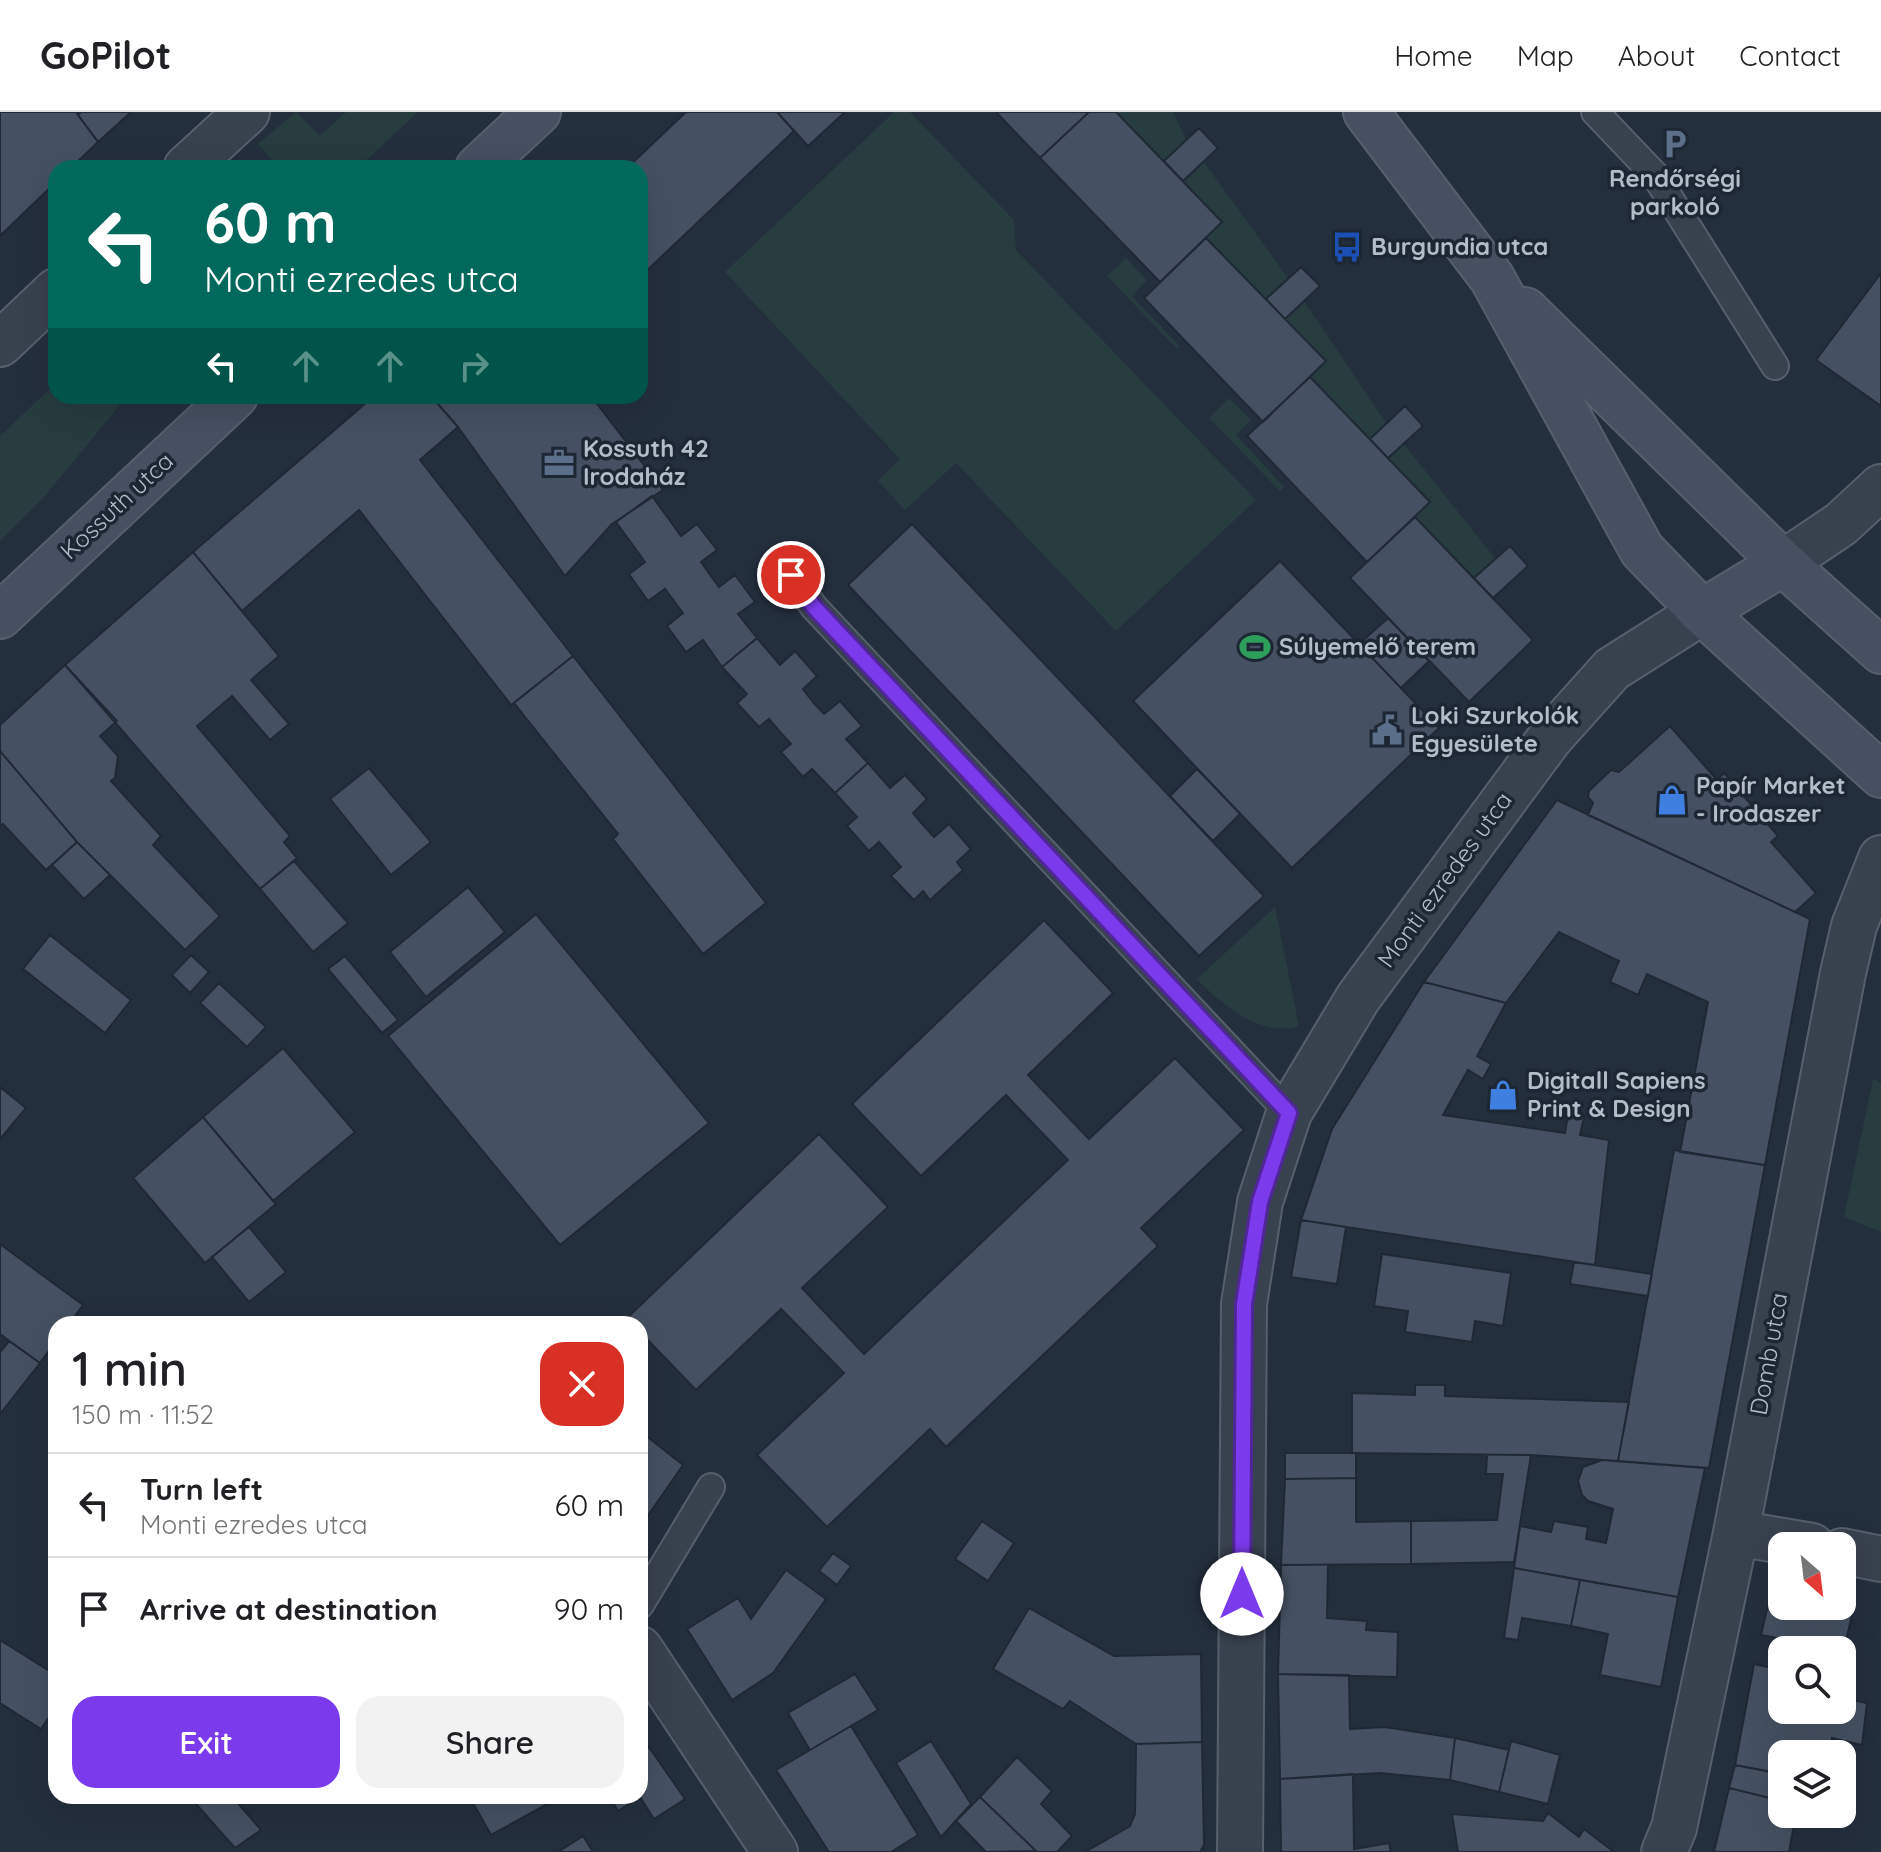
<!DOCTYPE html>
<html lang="en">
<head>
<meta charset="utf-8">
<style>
  body { margin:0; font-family:Quicksand,sans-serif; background:#f2f2f2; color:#202124; height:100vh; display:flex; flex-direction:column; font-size:30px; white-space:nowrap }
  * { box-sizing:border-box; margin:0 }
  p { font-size:26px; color:#757577 }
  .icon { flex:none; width:44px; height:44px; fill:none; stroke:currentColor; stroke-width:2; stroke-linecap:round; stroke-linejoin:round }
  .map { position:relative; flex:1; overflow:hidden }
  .sheet { position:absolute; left:48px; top:1204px; width:600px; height:488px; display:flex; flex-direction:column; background:#fff; border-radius:24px; box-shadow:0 8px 32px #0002 }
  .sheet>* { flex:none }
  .hud { position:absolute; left:48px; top:48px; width:600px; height:244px; border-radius:24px; box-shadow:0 8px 32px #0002; background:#00695c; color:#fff; overflow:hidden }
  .needle { width:52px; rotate:152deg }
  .buttons { position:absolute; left:1768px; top:1420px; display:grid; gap:16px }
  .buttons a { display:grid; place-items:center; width:88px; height:88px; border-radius:16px; background:#fff; box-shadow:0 8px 32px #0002; font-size:40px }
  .pin { position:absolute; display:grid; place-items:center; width:68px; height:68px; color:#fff; margin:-34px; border:4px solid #fff; border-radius:50%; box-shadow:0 2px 8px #0007 }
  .me { position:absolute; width:88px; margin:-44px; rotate:0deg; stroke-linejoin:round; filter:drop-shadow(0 0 6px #0008) }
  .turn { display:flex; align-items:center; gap:28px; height:168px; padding:0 24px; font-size:36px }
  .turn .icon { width:104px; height:104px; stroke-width:2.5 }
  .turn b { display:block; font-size:56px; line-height:68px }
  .lanes { display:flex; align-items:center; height:76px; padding:0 24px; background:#0003; justify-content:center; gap:40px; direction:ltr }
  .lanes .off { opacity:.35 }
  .round { display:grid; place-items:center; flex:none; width:84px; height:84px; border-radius:24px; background:#f2f2f2 }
  .overview { display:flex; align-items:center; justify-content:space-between; height:136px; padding:0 24px }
  h1 { font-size:48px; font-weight:600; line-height:60px }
  .action { display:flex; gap:16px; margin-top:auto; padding:16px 24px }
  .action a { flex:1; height:92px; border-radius:24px; background:#7c3aed; color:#fff; font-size:32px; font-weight:600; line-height:92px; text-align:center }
  .action a+a { background:#f2f2f2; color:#202124 }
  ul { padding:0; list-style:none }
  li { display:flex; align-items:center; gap:24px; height:104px; padding:0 24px; border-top:2px solid #e0e0e0 }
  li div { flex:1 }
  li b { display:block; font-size:30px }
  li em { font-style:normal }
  header { display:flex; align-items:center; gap:48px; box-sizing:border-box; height:112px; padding:0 40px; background:#fff; border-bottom:2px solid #e0e0e0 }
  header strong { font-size:38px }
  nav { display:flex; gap:44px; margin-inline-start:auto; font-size:28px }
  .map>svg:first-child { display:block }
</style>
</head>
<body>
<header>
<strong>GoPilot</strong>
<nav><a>Home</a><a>Map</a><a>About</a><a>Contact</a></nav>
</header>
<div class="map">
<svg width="1881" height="1740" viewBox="0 0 1881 1740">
  <rect width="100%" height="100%" fill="#242f3e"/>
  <path fill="#263c3f" d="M 296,0 L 320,24 L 346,0 L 418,0 L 358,56 L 340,56 L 333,49 L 325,56 L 279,56 L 258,32 Z
    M 894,0 L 910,0 L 1014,108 L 1016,138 L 1256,388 L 1116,519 L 956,351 L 905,398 L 878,369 L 900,347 L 725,160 Z
    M 1116,0 L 1173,0 L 1186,28 L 1164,49 Z
    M 1204,50 L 1288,166 L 1266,187 L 1206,126 L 1222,110 L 1183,69 Z
    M 1126,146 L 1147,168 L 1132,184 L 1180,235 L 1177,237 L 1107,164 Z
    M 1304,189 L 1386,311 L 1370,327 L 1310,265 L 1326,249 L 1285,207 Z
    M 56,271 L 56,284 L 118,284 L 123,289 L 45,384 L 0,429 L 0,324 Z
    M 1229,286 L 1251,308 L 1236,323 L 1284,375 L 1280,379 L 1209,306 Z
    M 1404,332 L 1495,446 L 1474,466 L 1415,405 L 1430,389 L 1388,346 Z
    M 1275,795 L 1299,914 C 1261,926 1222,893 1197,867 Z
    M 1873,967 L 1881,971 L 1881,1120 L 1844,1105 Z"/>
  <path fill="#455162" stroke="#1f2835" stroke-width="2" d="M 0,0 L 76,0 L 98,30 L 71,56 L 56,56 L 56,70 L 0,124 Z
    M 81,0 L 131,0 L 98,30 L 78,3 Z
    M 686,0 L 777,0 L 794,19 L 640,165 L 640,56 L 627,56 Z
    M 777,0 L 845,0 L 808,34 Z
    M 996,0 L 1089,0 L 1040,46 Z
    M 1089,0 L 1116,0 L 1222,110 L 1160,170 L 1040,46 Z
    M 1199,16 L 1218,36 L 1183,69 L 1164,49 Z
    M 1206,126 L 1326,249 L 1263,310 L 1144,186 Z
    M 1301,155 L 1320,174 L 1285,207 L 1266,187 Z
    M 1881,161 L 1881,294 L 1816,248 Z
    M 1310,265 L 1430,390 L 1367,450 L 1247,324 Z
    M 374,284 L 431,284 L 458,315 L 420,348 L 573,544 L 511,593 L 359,398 L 242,499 L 193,440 Z
    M 431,284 L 591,284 L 663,378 L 612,412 L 565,464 L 458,315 Z
    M 1405,294 L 1423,314 L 1388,346 L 1370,327 Z
    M 652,384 L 681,424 L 697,412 L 717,438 L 701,450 L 719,475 L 735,463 L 755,490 L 738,502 L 757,526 L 722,555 L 703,528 L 686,540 L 667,514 L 683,501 L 665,477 L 648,489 L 629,462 L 645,450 L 616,410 Z
    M 1415,405 L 1533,528 L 1469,590 L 1350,466 Z
    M 912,412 L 1264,784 L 1199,844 L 848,473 Z
    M 1510,434 L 1528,454 L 1493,486 L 1474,466 Z
    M 193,440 L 279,544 L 251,568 L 289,612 L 270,628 L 232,584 L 197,614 L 290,724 L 284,730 L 297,746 L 260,777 L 65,553 Z
    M 1280,449 L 1439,616 L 1292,756 L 1133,589 Z
    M 1388,506 L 1429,549 L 1401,576 L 1359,532 Z
    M 757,526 L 780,553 L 795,539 L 817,564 L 803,577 L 813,590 L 824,602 L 840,589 L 862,614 L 846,627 L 868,651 L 835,681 L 812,657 L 803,665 L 781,640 L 791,632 L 780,620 L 769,607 L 759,615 L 737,591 L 747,582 L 722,555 Z
    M 573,544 L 766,791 L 703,842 L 613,727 L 618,722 L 514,591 Z
    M 65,553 L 117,609 L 100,624 L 118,644 L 115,666 L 111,669 L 161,724 L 153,733 L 220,804 L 185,838 L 77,730 L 0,639 L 0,613 Z
    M 1670,614 L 1717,668 L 1724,661 L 1778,724 L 1771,730 L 1816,781 L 1795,800 L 1588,703 L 1593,691 L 1588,685 L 1589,679 L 1611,658 L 1619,660 Z
    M 0,639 L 77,730 L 46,758 L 3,712 L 0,714 Z
    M 868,651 L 890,676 L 905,663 L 927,687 L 913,701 L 923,713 L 934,725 L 949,712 L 971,737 L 957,750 L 963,758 L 930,788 L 923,779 L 914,788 L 891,764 L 901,755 L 879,730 L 869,739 L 847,714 L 857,705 L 835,681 Z
    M 369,656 L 431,730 L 391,763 L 330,687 Z
    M 1197,657 L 1240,702 L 1213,729 L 1170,684 Z
    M 1557,688 L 1810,807 L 1765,1053 L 1680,1040 L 1708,890 L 1647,862 L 1638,883 L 1610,870 L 1619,849 L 1559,820 L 1506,891 L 1424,870 Z
    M 77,730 L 110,763 L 84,787 L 52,753 Z
    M 294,749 L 348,811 L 313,840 L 260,777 Z
    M 468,775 L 505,820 L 426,885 L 390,840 Z
    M 536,802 L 709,1011 L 560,1133 L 388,924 Z
    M 1044,808 L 1113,881 L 1028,963 L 1089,1027 L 1175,946 L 1244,1018 L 1141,1116 L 1158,1134 L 946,1335 L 930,1317 L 827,1415 L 757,1343 L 844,1261 L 781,1197 L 696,1278 L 640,1220 L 640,1212 L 633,1212 L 627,1206 L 819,1022 L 888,1095 L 802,1176 L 864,1242 L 1068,1048 L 1006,983 L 921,1064 L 852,992 Z
    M 50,823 L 131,888 L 105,921 L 23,857 Z
    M 191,843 L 209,860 L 190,881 L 172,863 Z
    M 345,844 L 398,908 L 382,921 L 328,857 Z
    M 1424,870 L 1506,891 L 1477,944 L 1491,952 L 1483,967 L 1468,958 L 1443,1003 L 1565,1021 L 1568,1002 L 1584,1005 L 1580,1023 L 1609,1028 L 1595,1153 L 1301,1108 L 1332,1017 Z
    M 219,871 L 266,915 L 247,935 L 200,891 Z
    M 283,936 L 355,1020 L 273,1089 L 203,1005 Z
    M 0,975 L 26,996 L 0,1027 Z
    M 203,1005 L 276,1092 L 205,1151 L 133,1066 Z
    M 1674,1038 L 1765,1053 L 1709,1356 L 1618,1349 Z
    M 1301,1108 L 1346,1115 L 1337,1172 L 1291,1165 Z
    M 249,1115 L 286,1160 L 249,1190 L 212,1145 Z
    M 0,1132 L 83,1193 L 69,1212 L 56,1212 L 56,1229 L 40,1251 L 0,1222 Z
    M 1382,1142 L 1511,1161 L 1503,1214 L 1475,1209 L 1472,1230 L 1405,1220 L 1408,1199 L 1374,1194 Z
    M 1574,1150 L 1652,1162 L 1648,1184 L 1570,1172 Z
    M 9,1229 L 40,1251 L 0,1302 L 0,1240 Z
    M 1415,1273 L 1445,1273 L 1445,1284 L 1629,1290 L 1618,1349 L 1531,1343 L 1352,1341 L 1352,1281 L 1415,1283 Z
    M 640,1319 L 683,1353 L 640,1415 Z
    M 1285,1341 L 1356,1341 L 1356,1366 L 1285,1367 Z
    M 1487,1343 L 1531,1343 L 1514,1450 L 1411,1452 L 1411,1409 L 1497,1408 L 1503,1362 L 1486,1362 Z
    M 1602,1348 L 1705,1356 L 1678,1485 L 1514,1456 L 1520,1414 L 1551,1420 L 1554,1409 L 1588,1415 L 1586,1427 L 1606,1431 L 1613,1397 L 1588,1389 L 1582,1383 L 1578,1369 L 1583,1355 Z
    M 1356,1366 L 1356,1410 L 1411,1409 L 1411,1452 L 1281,1453 L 1285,1367 Z
    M 982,1409 L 1014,1431 L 988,1469 L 955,1447 Z
    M 833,1441 L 851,1454 L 837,1473 L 819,1459 Z
    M 1281,1453 L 1328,1453 L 1327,1506 L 1367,1509 L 1366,1518 L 1398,1520 L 1397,1565 L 1278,1562 Z
    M 1514,1456 L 1580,1468 L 1571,1514 L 1522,1506 L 1518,1528 L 1504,1526 Z
    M 786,1458 L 826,1487 L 773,1561 L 732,1588 L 687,1517 L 738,1486 L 751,1507 Z
    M 1580,1468 L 1678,1485 L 1661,1575 L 1600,1563 L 1608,1522 L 1571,1514 Z
    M 1770,1484 L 1782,1487 L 1782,1494 L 1813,1494 L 1852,1503 L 1843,1542 L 1842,1538 L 1761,1523 Z
    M 1029,1496 L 1114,1544 L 1201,1542 L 1202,1630 L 1136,1632 L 1070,1589 L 1063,1597 L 993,1557 Z
    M 0,1528 L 56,1563 L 56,1595 L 41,1617 L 0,1591 Z
    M 1754,1552 L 1782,1558 L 1782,1598 L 1842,1598 L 1842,1586 L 1867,1591 L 1862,1633 L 1832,1626 L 1829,1642 L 1782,1642 L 1782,1662 L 1735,1653 Z
    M 855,1562 L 878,1598 L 810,1638 L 788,1601 Z
    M 1278,1562 L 1349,1563 L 1350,1617 L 1385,1615 L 1455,1626 L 1450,1668 L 1380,1661 L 1280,1667 Z
    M 851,1614 L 918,1723 L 891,1740 L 829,1740 L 776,1658 Z
    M 1455,1626 L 1509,1638 L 1499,1680 L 1450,1668 Z
    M 931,1629 L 971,1692 L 941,1725 L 896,1651 Z
    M 1511,1629 L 1560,1643 L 1548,1692 L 1499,1680 Z
    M 1202,1630 L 1204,1733 L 1200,1740 L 1085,1740 L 1130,1714 L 1135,1702 L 1136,1632 Z
    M 649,1635 L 685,1687 L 654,1707 L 640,1685 L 618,1699 L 609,1684 L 640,1684 L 640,1641 Z
    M 1017,1645 L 1052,1679 L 1041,1692 L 1072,1724 L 1057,1740 L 1037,1740 L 980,1685 Z
    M 1735,1653 L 1782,1662 L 1782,1689 L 1729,1676 Z
    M 1353,1662 L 1354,1737 L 1389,1731 L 1391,1740 L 1281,1740 L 1280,1667 Z
    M 1729,1676 L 1782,1689 L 1782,1702 L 1796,1702 L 1789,1740 L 1714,1740 Z
    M 189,1684 L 232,1684 L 261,1718 L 235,1736 Z
    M 469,1684 L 562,1684 L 491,1723 Z
    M 980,1685 L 1036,1739 L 986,1740 L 956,1709 Z
    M 1548,1701 L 1579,1725 L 1584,1717 L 1614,1740 L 1458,1740 L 1452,1702 L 1543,1709 Z
    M 583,1724 L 593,1740 L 558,1740 Z"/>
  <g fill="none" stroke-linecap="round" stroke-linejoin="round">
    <g stroke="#565f6c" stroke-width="30">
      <path id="lane" d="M 1595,0 L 1655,63 L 1775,254
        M 791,463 L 814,495 L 1289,1001
        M 640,1493 L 711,1375"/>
    </g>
    <g stroke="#565f6c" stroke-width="48">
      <path id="street" d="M 186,56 L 247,0
        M 0,232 L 56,179
        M 1783,451 L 1841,412 L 1881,375
        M 1736,1421 L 1812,1434
        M 1842,1439 L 1881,1447
        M 640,1537 L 775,1740
        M 1240,1740 L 1244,1192 L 1260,1090 L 1289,1001 L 1358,886 L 1550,626 L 1612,557 L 1702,500
        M 1664,1740 L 1674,1716 L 1736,1421 L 1843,861 L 1854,814 L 1881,746"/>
    </g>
    <g stroke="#565f6c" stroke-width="48">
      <path id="secondary" d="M 1366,0 L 1492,166 L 1642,438 L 1702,500 L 1881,663
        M 478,56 L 538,0
        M 1525,198 L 1783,451 L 1881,539
        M 1702,500 L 1783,451
        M 0,504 L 235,284"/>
    </g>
    <use href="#lane" stroke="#38414e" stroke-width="26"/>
    <use href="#street" stroke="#38414e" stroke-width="44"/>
    <use href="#secondary" stroke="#465061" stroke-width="44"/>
  </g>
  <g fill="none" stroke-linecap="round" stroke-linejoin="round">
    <g stroke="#51269a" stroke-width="20">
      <path id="route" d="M 791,463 L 814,495 L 1289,1001 L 1260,1090 L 1244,1192 L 1242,1482"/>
    </g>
    <use href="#route" stroke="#7c3aed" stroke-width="14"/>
  </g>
  <defs>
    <g id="parking-bare" transform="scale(2.4)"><path d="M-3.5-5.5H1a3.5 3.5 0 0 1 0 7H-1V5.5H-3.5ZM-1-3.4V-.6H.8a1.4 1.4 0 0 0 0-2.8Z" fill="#5c6f8a" stroke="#1d2633" stroke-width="2.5" paint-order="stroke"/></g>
    <g id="bus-bare" transform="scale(2.4)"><path d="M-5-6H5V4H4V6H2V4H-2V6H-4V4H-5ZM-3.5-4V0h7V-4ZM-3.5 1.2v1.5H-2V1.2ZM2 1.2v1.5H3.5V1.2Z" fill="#1a4fb4" stroke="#1d2633" stroke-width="2.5" paint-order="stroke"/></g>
    <g id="office-bare" transform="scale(2.4)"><path d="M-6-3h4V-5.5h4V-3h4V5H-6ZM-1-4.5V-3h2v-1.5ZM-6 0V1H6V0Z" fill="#5c6f8a" stroke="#1d2633" stroke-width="2.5" paint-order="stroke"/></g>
    <g id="stadium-bare" transform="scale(2.4)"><path d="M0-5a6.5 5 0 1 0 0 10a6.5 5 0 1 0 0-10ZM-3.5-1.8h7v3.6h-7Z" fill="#2e9e5b" stroke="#1d2633" stroke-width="2.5" paint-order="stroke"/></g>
    <g id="civic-bare" transform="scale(2.4)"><path d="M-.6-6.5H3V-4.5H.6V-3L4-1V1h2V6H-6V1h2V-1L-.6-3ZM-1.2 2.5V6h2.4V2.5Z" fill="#5c6f8a" stroke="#1d2633" stroke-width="2.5" paint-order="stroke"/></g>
    <g id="shop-bare" transform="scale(2.4)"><path d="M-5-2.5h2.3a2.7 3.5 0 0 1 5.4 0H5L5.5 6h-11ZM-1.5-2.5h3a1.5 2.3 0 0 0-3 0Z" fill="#3f7fe0" stroke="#1d2633" stroke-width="2.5" paint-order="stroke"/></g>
  </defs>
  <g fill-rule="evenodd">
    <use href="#parking-bare" x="1675" y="32"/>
    <use href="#bus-bare" x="1347" y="135"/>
    <use href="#office-bare" x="559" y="351"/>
    <use href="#stadium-bare" x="1255" y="535"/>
    <use href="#civic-bare" x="1387" y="618"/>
    <use href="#shop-bare" x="1672" y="688"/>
    <use href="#shop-bare" x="1503" y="983"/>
  </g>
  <g text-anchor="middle" stroke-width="7" stroke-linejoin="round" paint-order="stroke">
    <g font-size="24" font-weight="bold" fill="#b4bcc9" stroke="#1d2633" text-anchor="start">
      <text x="1675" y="75" text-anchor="middle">Rendőrségi<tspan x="1675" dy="28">parkoló</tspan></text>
      <text x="1371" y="143">Burgundia utca</text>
      <text x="583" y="345">Kossuth 42<tspan x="583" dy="28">Irodaház</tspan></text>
      <text x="1279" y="543">Súlyemelő terem</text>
      <text x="1411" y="612">Loki Szurkolók<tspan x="1411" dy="28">Egyesülete</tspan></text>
      <text x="1696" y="682">Papír Market<tspan x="1696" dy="28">- Irodaszer</tspan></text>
      <text x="1527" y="977">Digitall Sapiens<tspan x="1527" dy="28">Print &amp; Design</tspan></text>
    </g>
    <g font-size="24" fill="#b4bcc9" stroke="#1d2633">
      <text transform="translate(117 394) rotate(-43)" y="8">Kossuth utca</text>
      <text transform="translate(1445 768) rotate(-54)" y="8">Monti ezredes utca</text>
      <text transform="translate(1769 1242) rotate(-80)" y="8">Domb utca</text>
    </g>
  </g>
</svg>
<div class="buttons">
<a><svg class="needle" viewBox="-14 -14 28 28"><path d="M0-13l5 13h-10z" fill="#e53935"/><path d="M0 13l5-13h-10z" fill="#757577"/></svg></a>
<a><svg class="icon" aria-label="search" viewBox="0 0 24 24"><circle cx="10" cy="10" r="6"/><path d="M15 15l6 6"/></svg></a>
<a><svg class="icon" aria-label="layers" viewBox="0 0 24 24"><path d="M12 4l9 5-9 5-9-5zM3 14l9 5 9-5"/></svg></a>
</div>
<div class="pin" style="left:791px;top:463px;background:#d93025"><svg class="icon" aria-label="arrive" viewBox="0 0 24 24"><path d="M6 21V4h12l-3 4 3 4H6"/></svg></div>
<svg class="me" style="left:1242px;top:1482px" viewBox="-20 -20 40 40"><circle r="19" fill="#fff"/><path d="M0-13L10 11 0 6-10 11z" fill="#7c3aed"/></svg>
<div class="hud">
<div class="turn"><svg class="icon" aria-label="left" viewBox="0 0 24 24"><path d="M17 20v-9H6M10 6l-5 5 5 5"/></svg><div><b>60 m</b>Monti ezredes utca</div></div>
<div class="lanes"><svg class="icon" aria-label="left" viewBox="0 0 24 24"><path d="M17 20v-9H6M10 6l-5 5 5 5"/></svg><svg class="icon off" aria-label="ahead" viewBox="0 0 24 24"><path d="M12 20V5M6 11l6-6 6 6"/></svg><svg class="icon off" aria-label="ahead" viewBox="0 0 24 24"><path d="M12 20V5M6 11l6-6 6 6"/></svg><svg class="icon off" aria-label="right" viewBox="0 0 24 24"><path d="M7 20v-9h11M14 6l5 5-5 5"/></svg></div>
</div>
<section class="sheet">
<div class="overview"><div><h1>1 min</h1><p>150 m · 11:52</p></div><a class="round" style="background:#d93025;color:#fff"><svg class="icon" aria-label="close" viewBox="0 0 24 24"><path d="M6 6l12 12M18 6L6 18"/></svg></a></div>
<ul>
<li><svg class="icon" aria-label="left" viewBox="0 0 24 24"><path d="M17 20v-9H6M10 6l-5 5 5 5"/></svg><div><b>Turn left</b><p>Monti ezredes utca</p></div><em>60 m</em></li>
<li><svg class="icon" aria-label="arrive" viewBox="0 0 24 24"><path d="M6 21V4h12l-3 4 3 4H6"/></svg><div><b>Arrive at destination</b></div><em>90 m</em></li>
</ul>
<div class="action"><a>Exit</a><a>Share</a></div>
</section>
</div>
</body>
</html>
